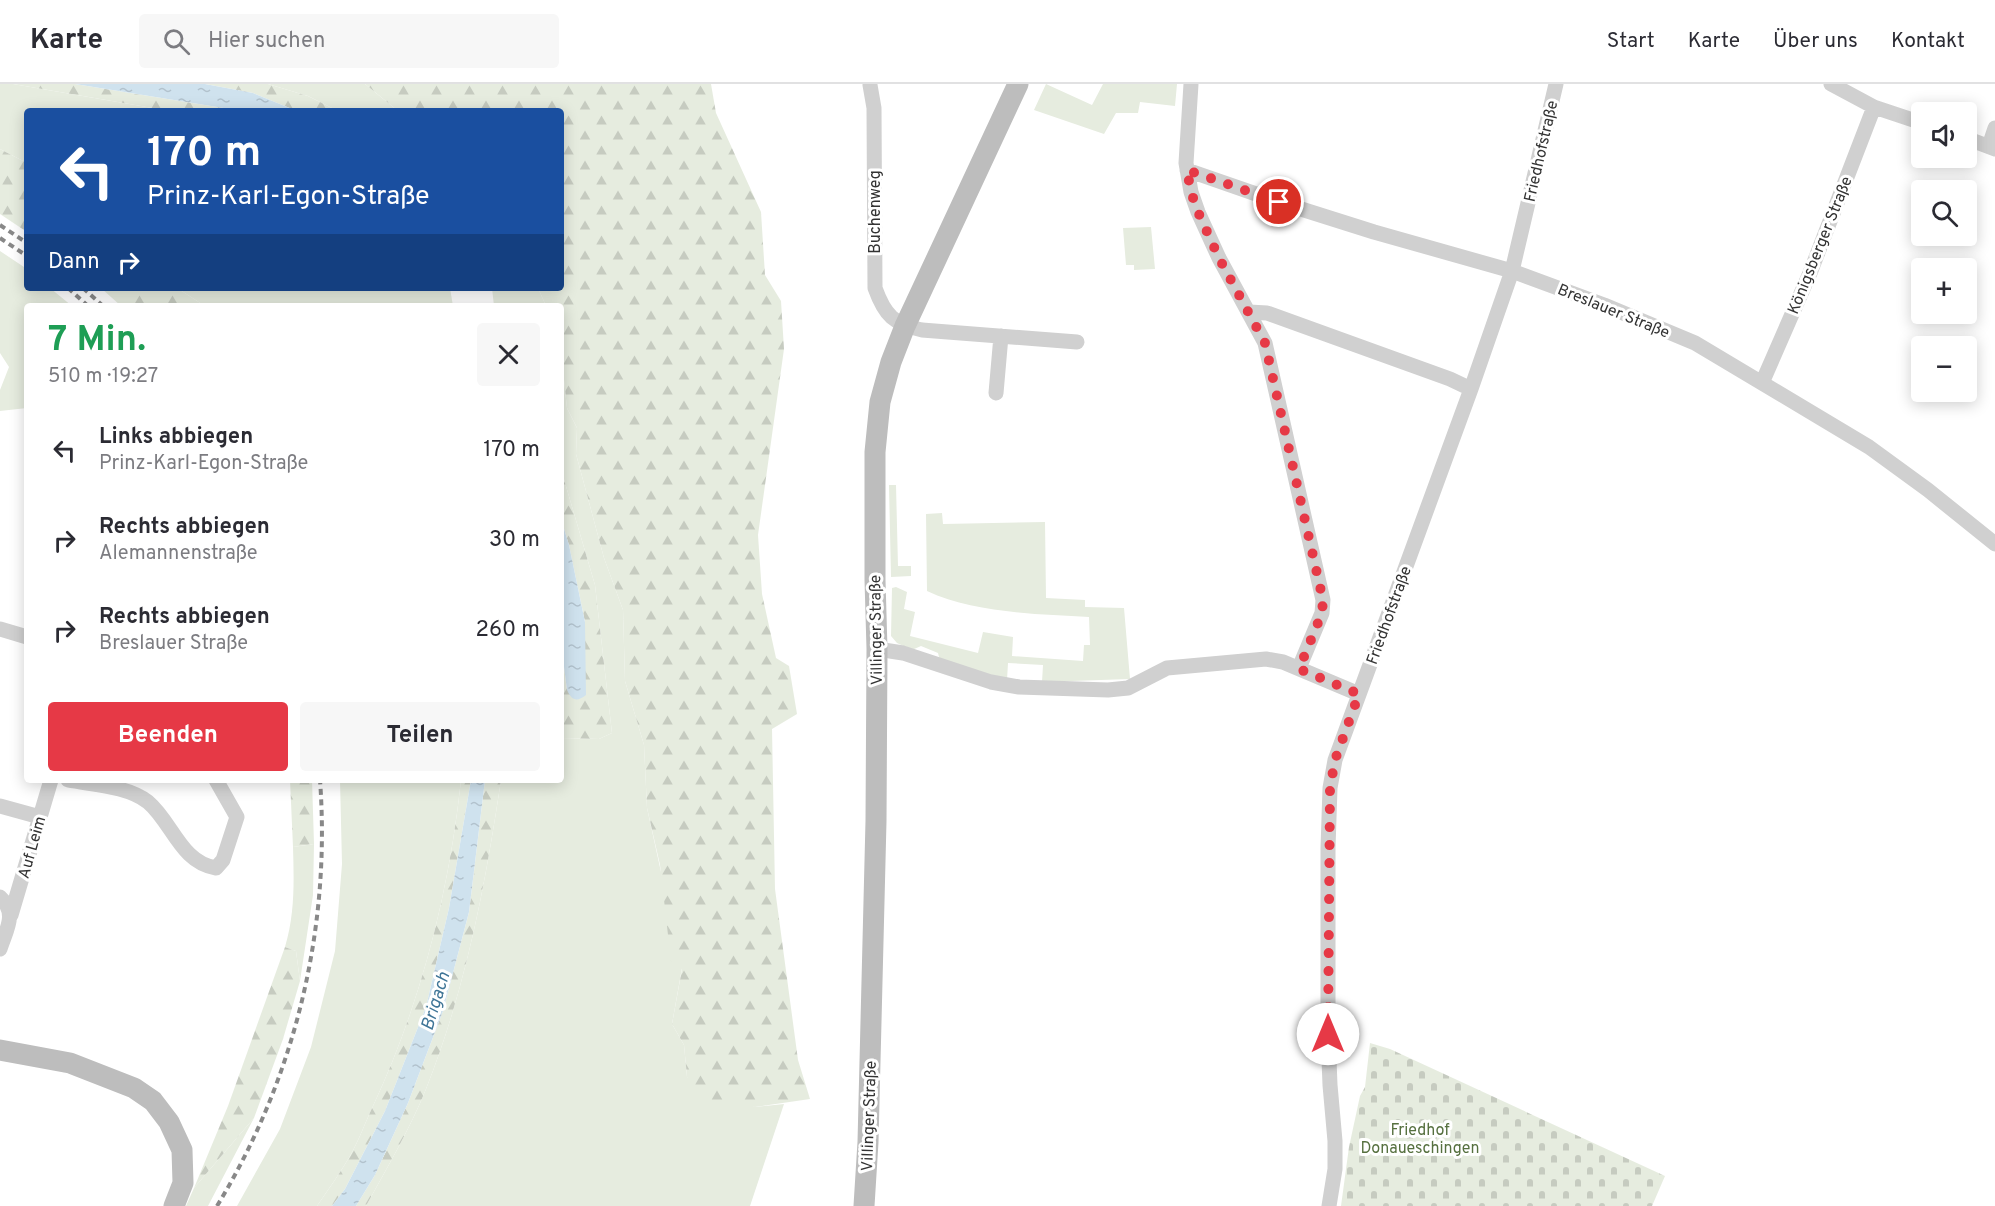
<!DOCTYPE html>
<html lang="de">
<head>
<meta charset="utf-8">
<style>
  body { margin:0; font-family:Overpass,sans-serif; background:#f7f7f7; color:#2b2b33; height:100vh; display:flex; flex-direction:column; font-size:22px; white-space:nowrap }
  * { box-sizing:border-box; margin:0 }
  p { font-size:20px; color:#7c7c81 }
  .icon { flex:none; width:33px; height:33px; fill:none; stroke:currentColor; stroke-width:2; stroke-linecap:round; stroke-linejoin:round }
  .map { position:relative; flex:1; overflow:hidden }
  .details { position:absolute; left:24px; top:219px; width:540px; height:480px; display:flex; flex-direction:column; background:#fff; border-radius:6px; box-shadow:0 3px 15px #0003 }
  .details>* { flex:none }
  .guide { position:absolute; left:24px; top:24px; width:540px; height:183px; border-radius:6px; box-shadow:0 3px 15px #0003; background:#1a4fa0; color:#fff; overflow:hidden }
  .fabs { position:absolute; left:1911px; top:18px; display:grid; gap:12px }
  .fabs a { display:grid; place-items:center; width:66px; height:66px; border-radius:6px; background:#fff; box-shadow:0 3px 15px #0003; font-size:30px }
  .pin { position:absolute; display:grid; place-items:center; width:51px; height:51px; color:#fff; margin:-26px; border:3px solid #fff; border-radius:50%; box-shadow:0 2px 6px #0007 }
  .me { position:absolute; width:66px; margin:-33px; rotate:0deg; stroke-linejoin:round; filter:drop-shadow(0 0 4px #0008) }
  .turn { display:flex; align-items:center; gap:21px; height:126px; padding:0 24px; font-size:27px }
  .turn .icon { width:78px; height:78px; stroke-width:2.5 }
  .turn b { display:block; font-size:42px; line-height:51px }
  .then { display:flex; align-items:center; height:57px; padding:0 24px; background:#0003; gap:12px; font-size:22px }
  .round { display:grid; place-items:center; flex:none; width:63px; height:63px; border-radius:6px; background:#f7f7f7 }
  .summary { display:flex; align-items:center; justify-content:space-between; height:102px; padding:0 24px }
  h1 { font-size:36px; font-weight:700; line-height:45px; color:#1e9e55 }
  .primary-button { display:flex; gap:12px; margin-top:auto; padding:12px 24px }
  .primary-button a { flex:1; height:69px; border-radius:6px; background:#e63946; color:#fff; font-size:24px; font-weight:700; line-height:69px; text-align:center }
  .primary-button a+a { background:#f7f7f7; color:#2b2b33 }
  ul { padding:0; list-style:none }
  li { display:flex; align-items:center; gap:18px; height:90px; padding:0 24px }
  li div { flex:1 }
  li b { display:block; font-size:22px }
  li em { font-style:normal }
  header { display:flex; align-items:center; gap:36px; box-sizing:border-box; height:84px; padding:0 30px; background:#fff; border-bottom:2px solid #e1e1e2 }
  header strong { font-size:28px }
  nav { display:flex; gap:33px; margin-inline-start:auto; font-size:21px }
  .search { width:420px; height:54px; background:#f7f7f7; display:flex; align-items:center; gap:15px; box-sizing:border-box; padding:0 21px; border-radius:6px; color:#7c7c81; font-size:22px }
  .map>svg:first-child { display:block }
</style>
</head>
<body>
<header>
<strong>Karte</strong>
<div class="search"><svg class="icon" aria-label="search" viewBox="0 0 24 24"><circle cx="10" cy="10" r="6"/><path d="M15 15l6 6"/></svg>Hier suchen</div>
<nav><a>Start</a><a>Karte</a><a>Über uns</a><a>Kontakt</a></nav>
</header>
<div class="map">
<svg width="1995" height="1122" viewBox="0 0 1995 1122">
  <defs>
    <pattern id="forest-firs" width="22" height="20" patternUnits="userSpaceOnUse" patternTransform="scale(1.5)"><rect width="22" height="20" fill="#e6ecdf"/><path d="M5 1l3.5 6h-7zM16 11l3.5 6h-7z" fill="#c6cbc0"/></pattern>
    <pattern id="cemetery-stones" width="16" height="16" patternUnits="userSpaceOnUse" patternTransform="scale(1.5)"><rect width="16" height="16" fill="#e6ecdf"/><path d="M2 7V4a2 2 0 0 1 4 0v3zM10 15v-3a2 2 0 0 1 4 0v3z" fill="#c6cbc0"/></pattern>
    <pattern id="water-ripples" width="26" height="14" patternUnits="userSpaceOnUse" patternTransform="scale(1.5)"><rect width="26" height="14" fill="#cfe2ee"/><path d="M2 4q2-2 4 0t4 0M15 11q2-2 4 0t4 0" fill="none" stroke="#b2c2cd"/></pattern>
  </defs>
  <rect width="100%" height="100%" fill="#fff"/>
  <path fill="#e6ecdf" d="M 0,0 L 13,0 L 170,27 L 27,27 L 27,79 L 0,65 Z
    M 268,0 L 365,0 L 398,27 L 338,27 L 308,12 Z
    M 1046,0 L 1092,21 L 1103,0 L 1177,0 L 1175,22 L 1140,18 L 1138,29 L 1116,29 L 1104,50 L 1034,26 Z
    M 1151,143 L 1155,185 L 1134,186 L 1134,181 L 1126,181 L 1123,144 Z
    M 0,167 L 27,185 L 27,204 L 50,204 L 72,222 L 27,222 L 27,324 L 0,327 L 0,306 L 9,283 L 0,269 Z
    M 177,204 L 450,204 L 453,222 L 205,222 Z
    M 492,204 L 538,204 L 546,222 L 494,222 Z
    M 561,267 L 567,324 L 577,344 L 576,370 L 604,474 L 623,526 L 625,597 L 644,661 L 647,724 L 682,884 L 672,940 L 684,961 L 687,993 L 755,1023 L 784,1020 L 750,1122 L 366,1122 C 387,1084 410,1045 426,1005 C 466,904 485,803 501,696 L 561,696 L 561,654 L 599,655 L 612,649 L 595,501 L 561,385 Z
    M 889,401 L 896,401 L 898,482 L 911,482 L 911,492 L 891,493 Z
    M 942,429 L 943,440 L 1045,438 L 1046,514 L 1085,516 L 1085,523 L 1124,524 L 1130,595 L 1042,598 L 1043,581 L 1008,579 L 1007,596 L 940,577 L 938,569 L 921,562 L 912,566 L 897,559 L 891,552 L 892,504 L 896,503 L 907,508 L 904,525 L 915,528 L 910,552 L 978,569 L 983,548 L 1013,553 L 1012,572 L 1083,577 L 1084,561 L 1090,561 L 1089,533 C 1037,530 974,529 927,507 L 926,430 Z
    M 340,696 L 461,696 C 449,809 421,919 373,1022 C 365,1039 359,1056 350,1072 C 340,1089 328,1106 317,1122 L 237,1122 L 280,1045 L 311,963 L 335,867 L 342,780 Z
    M 314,760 L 313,811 L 300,897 L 296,867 L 285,863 C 295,830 294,797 293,763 Z
    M 254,1034 L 208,1122 L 186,1122 L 194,1104 Z"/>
  <path fill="url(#forest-firs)" d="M 13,0 L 75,0 L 242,27 L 170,27 Z
    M 205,0 L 268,0 L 308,12 L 338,27 L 297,27 L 253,9 Z
    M 365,0 L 711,0 L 716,29 L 761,128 L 765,191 L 781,217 L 784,265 L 758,451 L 762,510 L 776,574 L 789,582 L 797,630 L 772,645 L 775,805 L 798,976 L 810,1015 L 755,1023 L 710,1017 L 687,993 L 684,961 L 672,940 L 682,885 L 671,877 L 660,781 L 647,724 L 644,661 L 625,597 L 623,526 L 604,474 L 576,370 L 577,344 L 567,324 L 561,267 L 561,222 L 546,222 L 538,204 L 561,204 L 561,27 L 398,27 Z
    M 0,65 L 27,79 L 27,148 L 0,130 Z
    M 101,204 L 177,204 L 205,222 L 121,222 Z
    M 561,385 L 595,501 L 612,649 L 599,655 L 561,654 L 561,560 L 567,606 L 585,538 L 569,461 L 561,435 Z
    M 290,696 L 312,696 L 314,760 L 293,763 Z
    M 461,696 L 471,696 L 449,824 L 426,923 L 385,1027 L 345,1105 L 332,1122 L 317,1122 C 328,1106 340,1089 350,1072 C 359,1056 365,1039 373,1022 C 421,919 449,809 461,696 Z
    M 485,696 L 501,696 C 485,803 466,904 426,1005 C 410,1045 387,1084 366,1122 L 356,1122 L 375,1091 L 408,1019 L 443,927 L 469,828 Z
    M 285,863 L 296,867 L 300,897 L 283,955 L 254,1034 L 194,1104 L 228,1022 Z"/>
  <path fill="url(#cemetery-stones)" d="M 1370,959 L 1390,965 L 1665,1092 L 1652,1122 L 1341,1122 L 1349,1063 L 1360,1012 L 1365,1003 Z"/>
  <path fill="url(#water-ripples)" d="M 75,0 L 205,0 L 253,9 L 297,27 L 242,27 Z
    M 561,435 L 569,461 L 585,538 L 586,611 C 577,618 572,617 567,606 L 561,560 Z
    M 471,696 L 485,696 L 469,828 L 443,927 L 408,1019 L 375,1091 L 356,1122 L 332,1122 L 345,1105 L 385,1027 L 426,923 L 449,824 Z"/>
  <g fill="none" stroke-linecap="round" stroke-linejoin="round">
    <path stroke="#d0d0d0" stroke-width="15" d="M 1191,0 L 1186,79 L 1191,108 L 1198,128 L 1219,174 L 1265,259 L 1323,516 L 1322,529 L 1299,584
      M 1831,0 L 1874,23 L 1922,39
      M 870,1 L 874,24 L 875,204 C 885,232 894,240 922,246 L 1077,258
      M 1966,54 L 1995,65
      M 1989,62 L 1995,44
      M 1187,86 L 1279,118 L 1374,148 L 1512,187 L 1604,221 L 1695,259 L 1869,363 L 1928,406 L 1995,460
      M 1249,228 L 1267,229 L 1450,295 L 1471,305
      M 1762,299 L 1810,189 L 1874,23
      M 996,309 L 1001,252
      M 0,545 L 27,553
      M 877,565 L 903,569 L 991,598 L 1019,603 L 1108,606 L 1128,604 L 1167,584 L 1266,575 L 1283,578 L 1359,610
      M 68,696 C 94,701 127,702 148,718 C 172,738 181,779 216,784 L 223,776 L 237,733 L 216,696
      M 0,722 L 40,733
      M 0,813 C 18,829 6,846 0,865
      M 11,831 L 51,696
      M 1329,1122 L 1335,1085 L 1335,1057 L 1330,1001 L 1328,950 L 1328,764 L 1330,704 L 1335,676 L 1471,305 L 1512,187 L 1556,0"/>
    <path stroke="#bdbdbd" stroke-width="21" d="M 0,966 L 70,979 L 134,1004 L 153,1017 L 169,1038 L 182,1066 L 183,1099 L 174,1122
      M 864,1122 L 868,1058 L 876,737 L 877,565 L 875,496 L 875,368 L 880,318 L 891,278 L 905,242 L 1018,0"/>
    <path stroke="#888" stroke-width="4" stroke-dasharray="6 4.5" stroke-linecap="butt" d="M 0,141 L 27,159
      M 0,154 L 27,172
      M 68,204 L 88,222
      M 83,204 L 103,222
      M 217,1122 C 295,994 331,845 320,696"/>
  </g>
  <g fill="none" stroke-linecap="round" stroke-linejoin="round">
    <path stroke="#e63946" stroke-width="10" stroke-dasharray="0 18" d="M 1279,118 L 1187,86 L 1191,108 L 1198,128 L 1219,174 L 1265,259 L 1323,516 L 1322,529 L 1299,585 L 1359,610 L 1335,676 L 1330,704 L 1328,950"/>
  </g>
  <g text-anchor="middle" stroke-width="6" stroke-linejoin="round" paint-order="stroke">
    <g font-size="16" fill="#333" stroke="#fff">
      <text transform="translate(1540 67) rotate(-77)" y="6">Friedhofstraße</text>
      <text transform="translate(874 128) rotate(-90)" y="6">Buchenweg</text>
      <text transform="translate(1819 161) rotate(-68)" y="6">Königsberger Straße</text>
      <text transform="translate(1614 226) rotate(22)" y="6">Breslauer Straße</text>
      <text transform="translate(1388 531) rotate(-70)" y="6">Friedhofstraße</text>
      <text transform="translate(875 546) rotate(-91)" y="6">Villinger Straße</text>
      <text transform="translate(31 763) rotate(-74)" y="6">Auf Leim</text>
      <text transform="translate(868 1032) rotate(-88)" y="6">Villinger Straße</text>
    </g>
    <g font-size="16" fill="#56703f" stroke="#fff">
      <text x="1420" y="1051">Friedhof<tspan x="1420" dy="18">Donaueschingen</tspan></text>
    </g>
    <g font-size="18" font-style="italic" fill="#3f7597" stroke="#fff">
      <text transform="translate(435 917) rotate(-73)" y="6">Brigach</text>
    </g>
  </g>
</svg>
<div class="fabs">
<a><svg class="icon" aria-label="sound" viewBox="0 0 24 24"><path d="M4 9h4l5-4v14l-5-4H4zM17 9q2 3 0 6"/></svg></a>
<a><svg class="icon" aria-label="search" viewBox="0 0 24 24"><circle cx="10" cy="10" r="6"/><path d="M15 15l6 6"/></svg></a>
<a>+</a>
<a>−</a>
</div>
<div class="pin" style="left:1279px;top:118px;background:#d93025"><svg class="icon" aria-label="arrive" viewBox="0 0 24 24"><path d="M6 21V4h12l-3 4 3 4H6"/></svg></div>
<svg class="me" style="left:1328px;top:950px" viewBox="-20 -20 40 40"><circle r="19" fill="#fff"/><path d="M0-13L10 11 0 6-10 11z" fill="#e63946"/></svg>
<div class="guide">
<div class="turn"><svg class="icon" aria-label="left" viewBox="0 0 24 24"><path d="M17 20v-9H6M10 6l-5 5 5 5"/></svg><div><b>170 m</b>Prinz-Karl-Egon-Straße</div></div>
<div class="then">Dann<svg class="icon" aria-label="right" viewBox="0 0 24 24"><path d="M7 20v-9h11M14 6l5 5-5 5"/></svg></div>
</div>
<section class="details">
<div class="summary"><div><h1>7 Min.</h1><p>510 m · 19:27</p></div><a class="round"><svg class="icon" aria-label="close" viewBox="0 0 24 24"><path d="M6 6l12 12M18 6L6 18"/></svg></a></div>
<ul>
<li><svg class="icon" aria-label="left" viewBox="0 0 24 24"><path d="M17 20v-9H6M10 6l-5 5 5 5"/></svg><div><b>Links abbiegen</b><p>Prinz-Karl-Egon-Straße</p></div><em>170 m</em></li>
<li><svg class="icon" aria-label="right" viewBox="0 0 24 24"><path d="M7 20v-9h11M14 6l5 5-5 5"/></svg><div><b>Rechts abbiegen</b><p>Alemannenstraße</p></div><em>30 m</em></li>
<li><svg class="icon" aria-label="right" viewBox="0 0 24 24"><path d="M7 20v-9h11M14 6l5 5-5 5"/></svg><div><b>Rechts abbiegen</b><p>Breslauer Straße</p></div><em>260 m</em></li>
</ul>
<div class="primary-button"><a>Beenden</a><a>Teilen</a></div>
</section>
</div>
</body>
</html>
